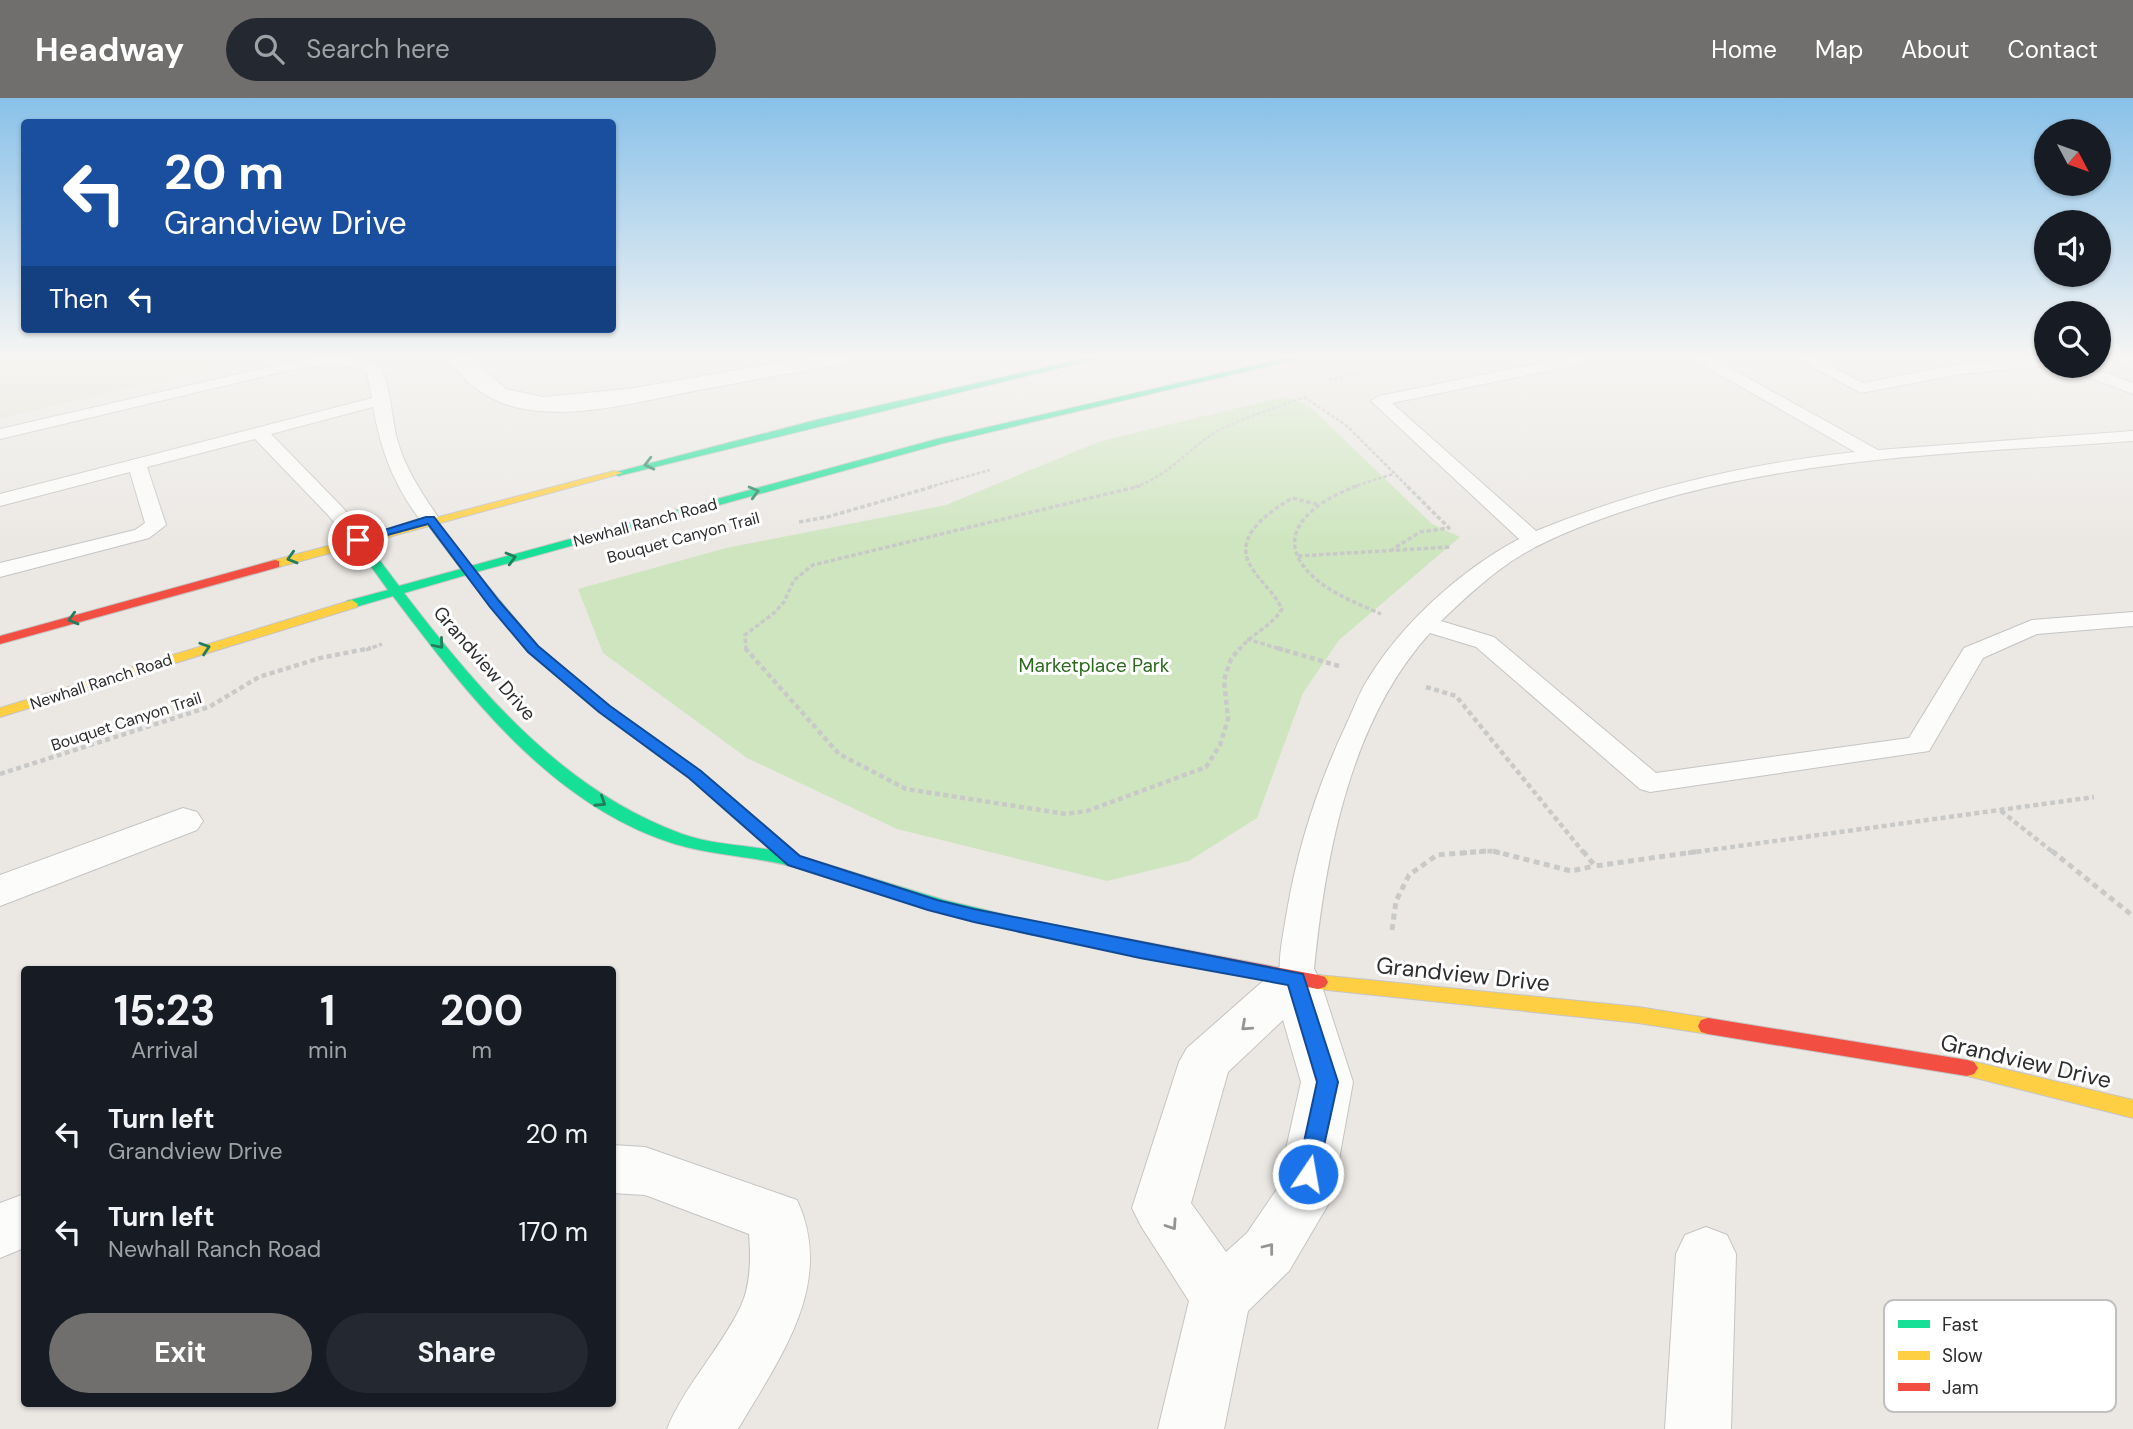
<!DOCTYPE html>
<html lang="en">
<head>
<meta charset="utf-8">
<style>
  body { margin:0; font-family:"DM Sans",sans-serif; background:#242831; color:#f1f3f6; height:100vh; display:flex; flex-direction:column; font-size:26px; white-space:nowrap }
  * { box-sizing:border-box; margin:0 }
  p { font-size:23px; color:#9ea1a6 }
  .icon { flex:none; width:38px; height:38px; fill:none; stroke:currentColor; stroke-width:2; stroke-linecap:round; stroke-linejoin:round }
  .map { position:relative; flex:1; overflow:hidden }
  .details { position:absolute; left:21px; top:868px; width:595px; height:441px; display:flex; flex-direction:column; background:#171b24; border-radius:7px; box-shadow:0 2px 5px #0004 }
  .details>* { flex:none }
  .banner { position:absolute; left:21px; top:21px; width:595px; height:214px; border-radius:7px; box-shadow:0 2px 5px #0004; background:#1a4fa0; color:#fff; overflow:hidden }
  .needle { width:46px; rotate:131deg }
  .buttons { position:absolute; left:2034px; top:21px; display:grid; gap:14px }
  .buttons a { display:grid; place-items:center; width:77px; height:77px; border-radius:50%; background:#171b24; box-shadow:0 2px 5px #0004; font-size:35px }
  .pin { position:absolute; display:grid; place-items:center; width:60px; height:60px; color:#fff; margin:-30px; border:4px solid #fff; border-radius:50%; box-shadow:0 2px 7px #0007 }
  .me { position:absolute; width:77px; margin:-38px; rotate:12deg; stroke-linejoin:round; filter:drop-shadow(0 0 5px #0008) }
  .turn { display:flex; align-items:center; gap:24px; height:147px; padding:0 28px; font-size:32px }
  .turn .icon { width:91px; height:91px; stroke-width:2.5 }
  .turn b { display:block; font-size:49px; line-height:60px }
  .then { display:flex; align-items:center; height:66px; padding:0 28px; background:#0003; gap:14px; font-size:26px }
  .eta { display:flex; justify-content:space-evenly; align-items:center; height:119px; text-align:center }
  .eta b { font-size:42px; font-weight:700; line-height:49px }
  .cta { display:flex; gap:14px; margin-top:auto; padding:14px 28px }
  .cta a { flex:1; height:80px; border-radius:42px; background:#706f6e; color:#fff; font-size:28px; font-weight:700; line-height:80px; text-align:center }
  .cta a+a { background:#242831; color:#f1f3f6 }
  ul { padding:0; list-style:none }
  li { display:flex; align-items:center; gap:21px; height:98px; padding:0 28px }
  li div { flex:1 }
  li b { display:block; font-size:26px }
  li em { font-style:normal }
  header { display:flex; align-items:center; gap:42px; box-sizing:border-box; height:98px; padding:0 35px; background:#706f6e; color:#fff }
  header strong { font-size:33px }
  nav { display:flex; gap:38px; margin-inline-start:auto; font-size:24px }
  .search { width:490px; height:63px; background:#242831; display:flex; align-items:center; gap:18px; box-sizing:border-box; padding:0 24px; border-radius:38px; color:#9ea1a6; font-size:26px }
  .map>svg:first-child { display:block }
</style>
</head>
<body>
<header>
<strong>Headway</strong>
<div class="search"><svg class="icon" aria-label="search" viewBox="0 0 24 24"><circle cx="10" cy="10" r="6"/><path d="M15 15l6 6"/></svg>Search here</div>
<nav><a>Home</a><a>Map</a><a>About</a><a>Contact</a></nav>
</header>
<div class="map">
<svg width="2133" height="1331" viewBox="0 0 2133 1331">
  <rect width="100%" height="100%" fill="#ebe8e4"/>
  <path fill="#e5e0d3" d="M 0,260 L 249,260 L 0,321 Z"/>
  <path fill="#cee5bf" d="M 1283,299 L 1308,307 L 1432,426 L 1460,439 L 1339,542 L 1303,595 L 1257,720 L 1189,763 L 1107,783 L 897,731 L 747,660 L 603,555 L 578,491 L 726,450 L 946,407 L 1101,343 Z"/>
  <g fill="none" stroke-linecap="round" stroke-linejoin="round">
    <g stroke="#c5c4c4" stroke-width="2">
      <path id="lane" d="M 308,260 L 356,260 L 380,268 C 391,289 391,317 397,341 C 405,371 423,397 440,422 L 437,426 L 423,426 C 394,387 382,357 373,309 L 271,336 L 343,410 L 369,442 L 365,446 L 351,446 L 329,418 L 255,341 L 147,369 L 166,427 L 149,440 L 0,479 L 0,465 L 135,432 L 145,425 L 130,374 L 0,408 L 0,396 L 372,300 L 367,274 C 341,262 313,268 286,273 L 0,341 L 0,331 Z
        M 1565,260 L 1593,260 L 1585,265 L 1392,305 L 1536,433 C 1639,391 1744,366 1855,354 L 1696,263 L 1694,260 L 1712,260 L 1878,352 L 2133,333 L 2133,343 C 1970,355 1803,358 1646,406 C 1604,419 1561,434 1523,456 C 1493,474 1467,498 1441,523 L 1494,539 L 1656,675 L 1909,640 L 1964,550 L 2032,522 L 2133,514 L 2133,528 L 2037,536 L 1983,560 L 1929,653 L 1650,694 L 1640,691 L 1476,549 L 1430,535 C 1348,625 1324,764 1313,882 L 1308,891 L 1296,895 L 1284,891 C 1274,874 1284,833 1287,813 C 1298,748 1319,684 1347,625 C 1354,610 1359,595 1368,581 C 1403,524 1461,472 1519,441 L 1371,303 L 1379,298 Z
        M 1796,260 L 1815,260 L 1863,285 L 1960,266 L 2046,260 L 2046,268 L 1960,276 L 1861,295 Z
        M 2110,260 L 2133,260 L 2133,270 L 2113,263 Z
        M 2065,268 L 2087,268 L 2133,285 L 2133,296 L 2067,271 Z"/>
    </g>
    <g stroke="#c5c4c4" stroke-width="2">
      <path id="street" d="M 449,260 L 471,260 L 506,291 L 543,299 L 628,291 L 806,260 L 851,260 L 848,265 L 840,266 C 793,275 746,283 699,292 C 641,303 574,323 515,309 C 488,302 462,284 449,260 Z
        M 183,710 L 197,714 L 203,723 L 197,732 L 0,808 L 0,777 Z
        M 1296,864 L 1313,869 L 1320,882 L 1353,984 L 1332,1100 L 1289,1173 L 1248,1213 L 1224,1331 L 1158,1331 L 1189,1203 L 1141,1128 L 1132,1110 L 1179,964 L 1187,950 L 1279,869 ZM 1283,922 L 1301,984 L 1277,1091 L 1247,1135 L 1226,1154 L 1191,1105 L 1228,974 Z
        M 612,1047 L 645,1049 L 797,1102 C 836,1186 779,1261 738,1331 L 667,1331 C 685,1287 719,1253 740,1210 C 751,1188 751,1160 749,1136 L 645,1097 L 612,1095 Z
        M 24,1096 L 24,1150 L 0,1160 L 0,1105 Z
        M 1706,1129 L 1727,1137 L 1736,1156 L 1731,1331 L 1665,1331 L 1676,1156 L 1685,1137 Z"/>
    </g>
    <g stroke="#c5c4c4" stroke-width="2">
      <path id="fast" d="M 1087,260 L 1100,260 L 618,378 L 613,375 L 820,321 Z
        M 1287,260 L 1301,260 L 944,345 L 476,474 L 538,548 L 609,608 L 701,674 L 799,758 L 944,802 L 1040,825 L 1042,830 L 1040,835 L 1033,837 C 952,819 874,791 794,769 C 755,758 714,758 675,746 C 552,708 467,596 393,498 L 352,510 L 346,506 L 347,503 L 388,492 L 352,442 L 354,439 L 362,439 L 399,488 L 461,471 L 424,422 L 426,420 L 434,420 L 471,468 L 937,341 ZM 466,477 L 528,554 L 599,614 L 689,680 L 771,752 C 742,747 710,746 682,736 C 562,692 480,594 404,495 Z"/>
    </g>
    <g stroke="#c5c4c4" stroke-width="2">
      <path id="slow" d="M 614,373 L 623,375 L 279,469 L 271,469 L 269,466 L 271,463 Z
        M 352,502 L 358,506 L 357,509 L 0,619 L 0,610 Z
        M 1318,877 L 1638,909 L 1708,920 L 1715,922 L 1718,928 L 1715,934 L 1708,936 L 1638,925 L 1318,891 L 1311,889 L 1308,884 L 1311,879 Z
        M 1967,962 L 2133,1002 L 2133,1020 L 1960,976 L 1956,970 L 1960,964 Z"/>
    </g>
    <g stroke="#c5c4c4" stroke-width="2">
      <path id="jam" d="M 275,462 L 279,463 L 279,469 L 0,546 L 0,538 Z
        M 1033,823 L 1318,877 L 1325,879 L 1328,884 L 1325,889 L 1318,891 L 1026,835 L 1024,830 L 1026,825 Z
        M 1708,920 L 1967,962 L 1974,964 L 1978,970 L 1974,976 L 1967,978 L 1708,936 L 1701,934 L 1698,928 L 1701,922 Z"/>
    </g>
    <path stroke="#c9c9c8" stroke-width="2.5" stroke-dasharray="3.5 2" stroke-linecap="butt" d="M 1649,260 L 1669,272
      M 1329,282 L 1358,275
      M 1304,299 L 1347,328 L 1408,389
      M 929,389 L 990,372
      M 1135,389 C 1173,376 1188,349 1221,331 C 1247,318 1277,310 1304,299
      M 1352,389 L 1393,376"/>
    <path stroke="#c9c9c8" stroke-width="3.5" stroke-dasharray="4.5 2.5" stroke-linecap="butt" d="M 1357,388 C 1307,406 1265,443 1322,486 C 1340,499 1361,507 1381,516
      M 799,424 L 827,419 L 935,388
      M 1390,453 L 1420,434 L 1449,430 L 1407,388
      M 1298,458 L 1450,449
      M 1247,541 L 1283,552
      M 366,552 L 382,546
      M 746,552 L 745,537 L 774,515 L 784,504 L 794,482 L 813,467 L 1140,388
      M 1239,552 C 1252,535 1271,529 1282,511 C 1274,494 1259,483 1250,467 C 1233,437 1271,413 1292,400 L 1319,407"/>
    <path stroke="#c9c9c8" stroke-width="4.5" stroke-dasharray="5 3.5" stroke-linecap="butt" d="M 745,550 L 839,656 L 906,691 L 1066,716 L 1087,713 L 1206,669 L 1220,647 L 1228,621 L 1224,582 L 1231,561 L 1240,550
      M 1277,550 L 1339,568 L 1341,566
      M 1426,589 L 1456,598 L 1584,755
      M 0,676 L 209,609 L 259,579 L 320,560 L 371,550
      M 2001,713 L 2054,755
      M 1462,755 L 1491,753 L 1500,755
      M 1688,755 L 2094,699"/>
    <path stroke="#c9c9c8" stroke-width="5" stroke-dasharray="6 4.5" stroke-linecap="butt" d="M 1493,753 L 1571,773 L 1595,768
      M 1583,753 L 1595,768 L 1701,753
      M 2052,753 L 2133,818
      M 1392,832 L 1396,803 L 1409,777 L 1437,757 L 1486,753"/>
    <use href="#lane" fill="#fcfcfb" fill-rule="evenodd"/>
    <use href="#street" fill="#fcfcfb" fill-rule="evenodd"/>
    <use href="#fast" fill="#16e098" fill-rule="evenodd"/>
    <use href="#slow" fill="#ffcf43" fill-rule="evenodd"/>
    <use href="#jam" fill="#f24e42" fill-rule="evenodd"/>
  </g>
  <defs><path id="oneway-chevron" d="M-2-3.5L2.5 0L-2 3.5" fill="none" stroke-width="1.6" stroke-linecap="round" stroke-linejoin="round" transform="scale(1.75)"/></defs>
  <g stroke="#237e5e">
    <use href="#oneway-chevron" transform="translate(649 366) rotate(166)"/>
    <use href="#oneway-chevron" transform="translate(754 394) rotate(-15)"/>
    <use href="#oneway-chevron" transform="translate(292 460) rotate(164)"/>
    <use href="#oneway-chevron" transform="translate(511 460) rotate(-15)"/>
    <use href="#oneway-chevron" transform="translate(73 521) rotate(164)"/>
    <use href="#oneway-chevron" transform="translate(439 546) rotate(50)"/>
    <use href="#oneway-chevron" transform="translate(205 550) rotate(-18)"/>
    <use href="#oneway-chevron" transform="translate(601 704) rotate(33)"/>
  </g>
  <g stroke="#959594">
    <use href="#oneway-chevron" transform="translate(1246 928) rotate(138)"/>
    <use href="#oneway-chevron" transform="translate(1172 1127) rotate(56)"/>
    <use href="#oneway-chevron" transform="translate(1269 1150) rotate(-52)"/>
  </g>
  <linearGradient id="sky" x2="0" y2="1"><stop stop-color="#89c1e9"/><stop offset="0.58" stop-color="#f6f5f3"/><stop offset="1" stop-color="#f6f5f3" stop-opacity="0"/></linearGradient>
  <rect width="2133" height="446" fill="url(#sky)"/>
  <path fill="#1a73e8" stroke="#114b97" stroke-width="2" d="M 426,419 L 434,419 L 499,503 L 538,548 L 610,608 L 701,673 L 800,758 L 937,802 L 974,811 L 1303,876 L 1338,984 L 1316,1084 L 1308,1087 L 1300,1084 L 1297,1076 L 1317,984 L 1288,887 L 1140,860 L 974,824 L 928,812 L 788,767 L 689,680 L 599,614 L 528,554 L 490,509 L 428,426 L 358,445 L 352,442 Z"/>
  <g text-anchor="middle" stroke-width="6" stroke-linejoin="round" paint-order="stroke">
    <g font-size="16" fill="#2e2e2e" stroke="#fff">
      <text transform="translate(645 424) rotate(-15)" y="6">Newhall Ranch Road</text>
      <text transform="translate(683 439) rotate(-15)" y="6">Bouquet Canyon Trail</text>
      <text transform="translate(101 583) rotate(-18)" y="6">Newhall Ranch Road</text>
      <text transform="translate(126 623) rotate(-18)" y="6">Bouquet Canyon Trail</text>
    </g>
    <g font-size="19" fill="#2e2e2e" stroke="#fff">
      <text transform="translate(485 565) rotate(49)" y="7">Grandview Drive</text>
    </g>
    <g font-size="19" fill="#2c6b1e" stroke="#fff">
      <text x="1094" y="574">Marketplace Park</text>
    </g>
    <g font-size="23" fill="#2e2e2e" stroke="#fff">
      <text transform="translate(1463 876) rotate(6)" y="8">Grandview Drive</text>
      <text transform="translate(2026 963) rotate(13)" y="8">Grandview Drive</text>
    </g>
  </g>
  <rect x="1884" y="1202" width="232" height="112" rx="10" fill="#fff" stroke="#c0c0c0" stroke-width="2"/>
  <rect x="1898" y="1222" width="32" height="8" fill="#16e098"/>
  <rect x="1898" y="1253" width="32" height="9" fill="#ffcf43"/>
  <rect x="1898" y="1285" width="32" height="8" fill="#f24e42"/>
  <g font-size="19" fill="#2e2e2e">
    <text x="1942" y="1233">Fast</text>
    <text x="1942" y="1264">Slow</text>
    <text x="1942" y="1296">Jam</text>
  </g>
</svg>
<div class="buttons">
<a><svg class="needle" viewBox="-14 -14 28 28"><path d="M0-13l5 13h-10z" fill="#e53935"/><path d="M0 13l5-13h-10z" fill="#9ea1a6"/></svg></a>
<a><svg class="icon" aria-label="sound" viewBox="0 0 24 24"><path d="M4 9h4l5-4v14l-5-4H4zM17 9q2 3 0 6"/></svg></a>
<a><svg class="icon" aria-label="search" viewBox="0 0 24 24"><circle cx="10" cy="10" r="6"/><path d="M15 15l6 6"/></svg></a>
</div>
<div class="pin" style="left:358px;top:442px;background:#d93025"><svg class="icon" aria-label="arrive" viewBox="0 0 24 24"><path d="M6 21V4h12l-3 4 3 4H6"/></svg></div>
<svg class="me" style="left:1308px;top:1076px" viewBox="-20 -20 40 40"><circle r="17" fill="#1a73e8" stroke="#fff" stroke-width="3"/><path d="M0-11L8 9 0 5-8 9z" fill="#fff"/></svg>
<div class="banner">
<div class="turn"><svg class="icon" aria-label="left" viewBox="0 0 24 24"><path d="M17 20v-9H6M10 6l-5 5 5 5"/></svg><div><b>20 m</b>Grandview Drive</div></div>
<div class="then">Then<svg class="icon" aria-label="left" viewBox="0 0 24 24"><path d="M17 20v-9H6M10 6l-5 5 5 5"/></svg></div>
</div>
<section class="details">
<div class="eta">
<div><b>15:23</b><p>Arrival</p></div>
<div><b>1</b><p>min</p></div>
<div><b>200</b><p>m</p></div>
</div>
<ul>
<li><svg class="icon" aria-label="left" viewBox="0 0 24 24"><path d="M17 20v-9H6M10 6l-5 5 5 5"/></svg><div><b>Turn left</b><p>Grandview Drive</p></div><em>20 m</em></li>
<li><svg class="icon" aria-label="left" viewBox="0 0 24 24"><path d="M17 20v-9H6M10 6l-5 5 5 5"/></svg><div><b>Turn left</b><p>Newhall Ranch Road</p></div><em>170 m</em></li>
</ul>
<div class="cta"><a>Exit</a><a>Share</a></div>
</section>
</div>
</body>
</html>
